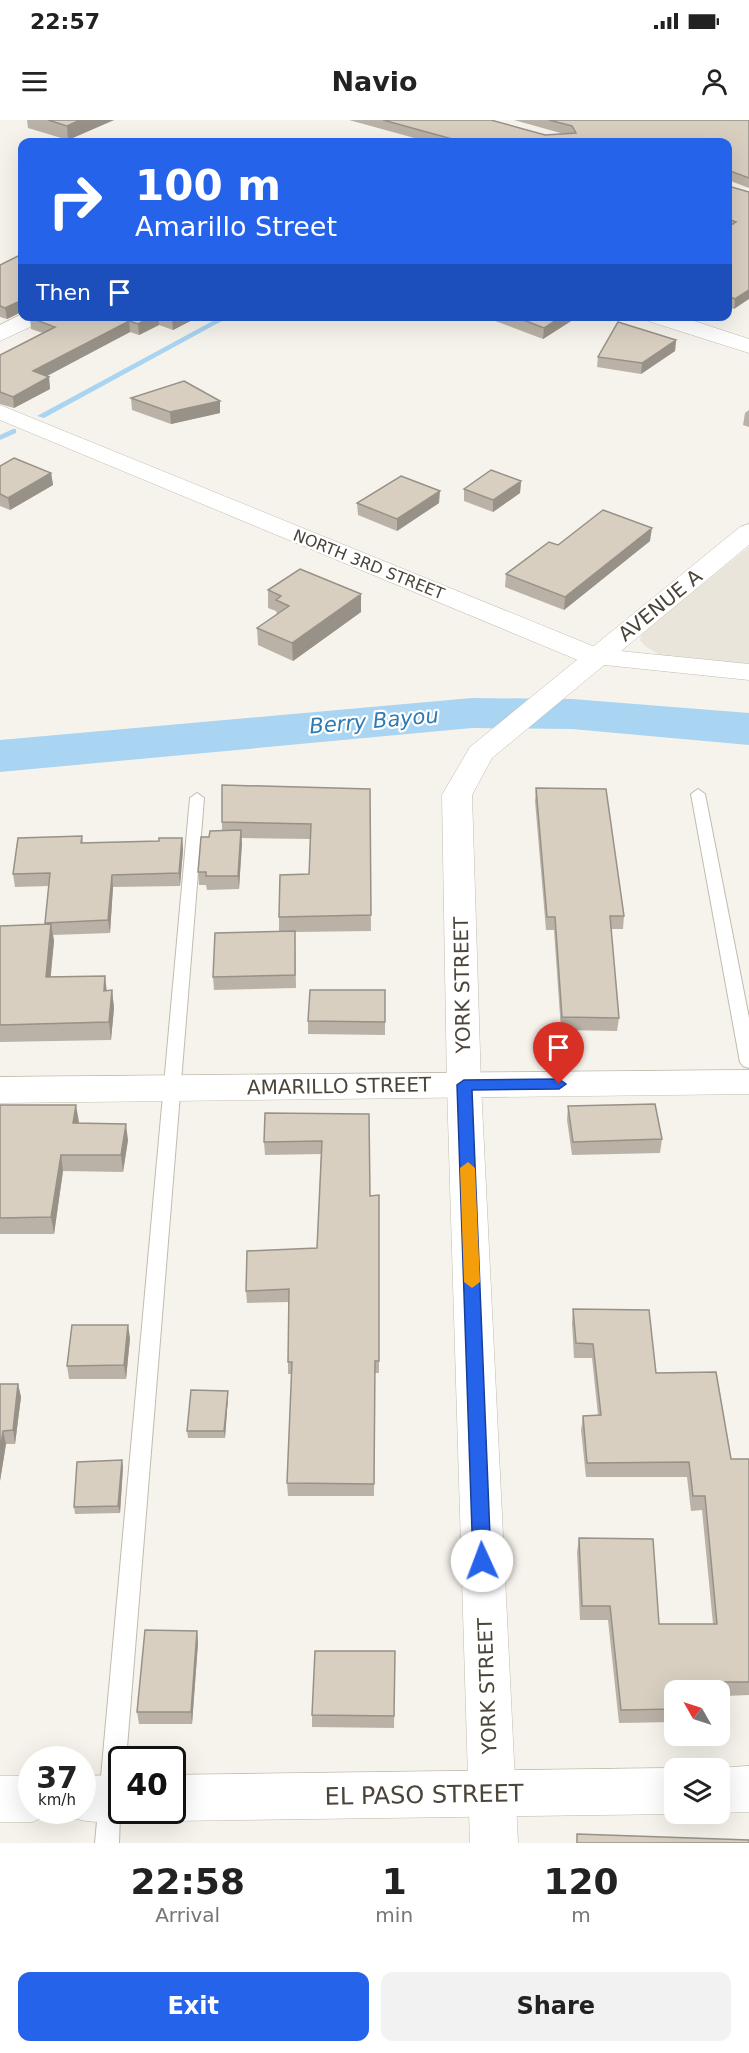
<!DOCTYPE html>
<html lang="en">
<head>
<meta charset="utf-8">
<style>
  body { margin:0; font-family:"DejaVu Sans",sans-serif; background:#f2f2f2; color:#222; height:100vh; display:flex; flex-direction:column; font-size:22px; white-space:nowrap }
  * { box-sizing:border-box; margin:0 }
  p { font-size:20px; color:#767676 }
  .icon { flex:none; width:33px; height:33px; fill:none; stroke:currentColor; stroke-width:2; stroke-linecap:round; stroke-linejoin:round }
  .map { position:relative; height:1723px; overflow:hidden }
  .side { display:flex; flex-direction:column; background:#fff; flex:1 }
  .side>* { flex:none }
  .guide { position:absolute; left:18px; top:18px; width:714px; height:183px; border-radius:12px; box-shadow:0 6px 24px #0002; background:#2563eb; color:#fff; overflow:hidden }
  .needle { width:39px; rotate:309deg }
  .buttons { position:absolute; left:664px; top:1560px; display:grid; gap:12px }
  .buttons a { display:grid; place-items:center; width:66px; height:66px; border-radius:12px; background:#fff; box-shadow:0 6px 24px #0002; font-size:30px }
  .speed { position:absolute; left:18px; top:1626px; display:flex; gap:12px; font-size:30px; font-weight:700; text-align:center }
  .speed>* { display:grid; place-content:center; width:78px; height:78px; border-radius:50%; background:#fff; box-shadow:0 6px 24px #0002; line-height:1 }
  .speed small { font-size:15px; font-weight:400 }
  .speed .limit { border:3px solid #111; border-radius:9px; background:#fff; color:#111 }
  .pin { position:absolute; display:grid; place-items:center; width:51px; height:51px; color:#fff; margin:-62px -26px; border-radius:50% 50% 50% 0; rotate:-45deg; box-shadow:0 0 6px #0007 }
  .pin .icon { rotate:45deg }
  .me { position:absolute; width:66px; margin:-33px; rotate:358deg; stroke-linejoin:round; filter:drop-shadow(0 0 4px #0008) }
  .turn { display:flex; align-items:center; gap:21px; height:126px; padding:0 18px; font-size:27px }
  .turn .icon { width:78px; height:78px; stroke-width:2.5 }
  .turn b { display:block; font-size:42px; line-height:51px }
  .then { display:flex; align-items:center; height:57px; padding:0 18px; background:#0003; gap:12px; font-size:22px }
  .eta { display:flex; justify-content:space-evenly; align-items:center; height:102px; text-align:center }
  .eta b { font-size:36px; font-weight:700; line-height:42px }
  .cta { display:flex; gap:12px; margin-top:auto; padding:12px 18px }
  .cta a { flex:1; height:69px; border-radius:12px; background:#2563eb; color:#fff; font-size:24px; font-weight:700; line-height:69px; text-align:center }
  .cta a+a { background:#f2f2f2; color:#222 }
  .status { display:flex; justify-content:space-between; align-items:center; height:42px; padding:0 30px; background:#fff; direction:ltr }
  .status svg { height:16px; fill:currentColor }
  header { display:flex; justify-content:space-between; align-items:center; height:78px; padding:0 18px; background:#fff; font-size:27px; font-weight:700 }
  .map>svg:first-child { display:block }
</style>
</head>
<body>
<div class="status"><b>22:57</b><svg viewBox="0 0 49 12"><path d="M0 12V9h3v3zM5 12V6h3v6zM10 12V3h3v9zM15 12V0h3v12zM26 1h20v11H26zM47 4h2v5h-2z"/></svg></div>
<header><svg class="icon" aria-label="menu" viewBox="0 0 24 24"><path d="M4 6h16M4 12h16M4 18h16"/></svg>Navio<svg class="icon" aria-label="person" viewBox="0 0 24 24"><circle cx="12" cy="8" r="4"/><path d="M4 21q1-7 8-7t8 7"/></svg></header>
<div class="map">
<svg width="749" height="1723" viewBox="0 0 749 1723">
  <rect width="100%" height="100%" fill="#f6f3ec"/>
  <path fill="#eae5da" d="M 749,427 L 749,544 L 660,535 L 645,526 L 640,520 L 642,513 Z"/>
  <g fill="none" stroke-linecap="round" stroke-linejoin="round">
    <path fill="#a9d4f2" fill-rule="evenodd" d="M 222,196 L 231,196 L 44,298 L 37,296 Z
      M 13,309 L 16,309 L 16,313 L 0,320 L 0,315 Z"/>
    <path fill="#a9d4f2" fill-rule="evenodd" d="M 472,578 L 572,579 L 749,593 L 749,625 L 572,609 L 472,608 L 0,652 L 0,620 Z"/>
    <g stroke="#c2bbae" stroke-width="2">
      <path id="service" d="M 698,669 L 705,674 L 749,898 L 749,948 L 743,946 L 740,942 L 691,674 Z
        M 197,673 L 204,678 L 126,1640 L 122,1640 L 119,1723 L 95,1723 L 190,678 Z"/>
    </g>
    <g stroke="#c2bbae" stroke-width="1">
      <path id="minor" d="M 22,194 L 22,196 L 45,196 L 43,201 L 0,221 L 0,205 Z
        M 646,196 L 679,196 L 749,219 L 749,233 L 648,201 Z
        M 0,285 L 600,529 L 749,544 L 749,560 L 585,543 L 0,300 Z
        M 749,950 L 749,974 L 0,983 L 0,957 Z
        M 749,1646 L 749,1692 L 720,1693 L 720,1648 L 717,1648 Z
        M 675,1648 L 675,1694 L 172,1701 L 155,1694 L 154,1690 L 172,1690 L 172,1655 Z
        M 122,1655 L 122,1690 L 140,1690 L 139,1694 C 115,1704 89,1705 65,1695 L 63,1690 L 82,1690 L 82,1656 Z
        M 0,1656 L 32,1656 L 32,1690 L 51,1690 L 49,1695 L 32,1702 L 0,1702 Z"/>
    </g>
    <g stroke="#c2bbae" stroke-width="1">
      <path id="tertiary" d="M 749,404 L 749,425 L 492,638 L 472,675 L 481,965 L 518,1723 L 470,1723 L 447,965 L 442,675 L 470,627 L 740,407 Z"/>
    </g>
    <use href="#service" fill="#fff" fill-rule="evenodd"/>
    <use href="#minor" fill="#fff" fill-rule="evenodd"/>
    <use href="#tertiary" fill="#fff" fill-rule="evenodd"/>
  </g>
  <path fill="#bab2a6" d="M 27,0 L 114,0 L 68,20 L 28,8 Z
    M 349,0 L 491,0 L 545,15 L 564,14 L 514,0 L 749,0 L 749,68 L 728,60 L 728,22 L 429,22 Z
    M 728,66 L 749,72 L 734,189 L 728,187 Z
    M 22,134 L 22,192 L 7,199 L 0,197 L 0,145 Z
    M 32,196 L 200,196 L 173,210 L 159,205 L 139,215 L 130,212 L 46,256 L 49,257 L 50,269 L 14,288 L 0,284 L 0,235 L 43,213 L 31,209 L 30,198 Z
    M 482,196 L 579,196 L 543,219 Z
    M 676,220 L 675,231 L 641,254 L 597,247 L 598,237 Z
    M 131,278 L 220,281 L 220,293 L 171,304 L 132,290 Z
    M 749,290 L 749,307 L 743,305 L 745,293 Z
    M 0,346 L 51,353 L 53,365 L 10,390 L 0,386 Z
    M 521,361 L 520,373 L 493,392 L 464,381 L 464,369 Z
    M 357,383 L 439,383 L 397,411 L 358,395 Z
    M 650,421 L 564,490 L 505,467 L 506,454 L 558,425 Z
    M 268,470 L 361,492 L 293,541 L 258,525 L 257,508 L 277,494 L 276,491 L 268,488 Z
    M 536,668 L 624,796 L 623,809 L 611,809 L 619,898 L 617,911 L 561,910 L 554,810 L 546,810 L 535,681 Z
    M 370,669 L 371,811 L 295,812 L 296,868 L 214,870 L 213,857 L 279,811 L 279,797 L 309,754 L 310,719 L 242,718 L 239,769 L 207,770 L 206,765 L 199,765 L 198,752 L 209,717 L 222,711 L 222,702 Z
    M 82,716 L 83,723 L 159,721 L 182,718 L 183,730 L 180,766 L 113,767 L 110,813 L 53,815 L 54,821 L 50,857 L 107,871 L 112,870 L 114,888 L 111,920 L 0,922 L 0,806 L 46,804 L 49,766 L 15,767 L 13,754 Z
    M 385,870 L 385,915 L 308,914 L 308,901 Z
    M 0,985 L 79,1002 L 78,1003 L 128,1020 L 123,1052 L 63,1051 L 54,1114 L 0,1114 Z
    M 568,986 L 662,1019 L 660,1033 L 572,1035 L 567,1000 Z
    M 369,994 L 370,1076 L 379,1075 L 379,1253 L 375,1253 L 374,1376 L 288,1376 L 287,1363 L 292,1254 L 288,1254 L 288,1242 L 289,1182 L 247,1183 L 246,1171 L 317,1128 L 321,1034 L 265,1035 L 264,1022 Z
    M 573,1189 L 656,1253 L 731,1339 L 749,1339 L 749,1575 L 725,1576 L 727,1588 L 724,1602 L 720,1602 L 720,1570 L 675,1570 L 675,1602 L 619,1603 L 608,1500 L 580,1500 L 577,1432 L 579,1418 L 659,1504 L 713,1504 L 702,1390 L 691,1391 L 687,1357 L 586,1357 L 581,1310 L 583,1296 L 598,1295 L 592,1238 L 574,1238 L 572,1203 Z
    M 130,1218 L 126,1259 L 69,1259 L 67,1246 Z
    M 0,1264 L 18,1264 L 21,1277 L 15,1324 L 6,1324 L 0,1361 Z
    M 228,1271 L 228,1277 L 225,1318 L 188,1318 L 187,1311 Z
    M 123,1347 L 120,1393 L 75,1394 L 74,1387 Z
    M 197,1511 L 198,1523 L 192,1604 L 139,1604 L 137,1592 Z
    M 395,1531 L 394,1608 L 312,1607 L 312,1595 Z"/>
  <path fill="#979187" d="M 80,0 L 114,0 L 68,20 L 67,6 Z
    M 749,170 L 749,179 L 734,189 L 735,179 Z
    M 20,181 L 21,192 L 7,199 L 5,188 Z
    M 153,196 L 159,196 L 159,205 L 139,215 L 138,204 Z
    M 177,196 L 200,196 L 173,210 L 172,199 Z
    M 562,196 L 579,196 L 543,219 L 544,208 Z
    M 129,201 L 130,212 L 34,263 L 33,251 Z
    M 676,220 L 675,231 L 641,254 L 642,243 Z
    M 49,257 L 50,269 L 14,288 L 13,277 Z
    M 220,281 L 220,293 L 171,304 L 170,292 Z
    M 51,353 L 53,365 L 10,390 L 8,378 Z
    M 521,361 L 520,373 L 493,392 L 493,380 Z
    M 440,371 L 439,383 L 397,411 L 397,399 Z
    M 652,408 L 650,421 L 564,490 L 565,477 Z
    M 361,474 L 361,492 L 293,541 L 292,523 Z
    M 241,710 L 242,724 L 239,769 L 238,756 Z
    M 182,718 L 183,730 L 180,766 L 179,753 Z
    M 112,755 L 113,767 L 110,813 L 108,800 Z
    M 51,804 L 54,821 L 49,875 L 46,857 Z
    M 105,856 L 107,873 L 104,871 Z
    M 112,870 L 114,888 L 111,920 L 109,902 Z
    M 76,985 L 79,1002 L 76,1020 L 73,1003 Z
    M 126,1004 L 128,1020 L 123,1052 L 121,1035 Z
    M 61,1035 L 63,1051 L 54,1114 L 51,1097 Z
    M 128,1205 L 130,1218 L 126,1259 L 124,1245 Z
    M 18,1264 L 21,1277 L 15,1324 L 13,1310 Z
    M 228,1271 L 228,1277 L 225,1318 L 224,1311 Z
    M 3,1311 L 6,1324 L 0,1361 L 0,1331 Z
    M 122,1340 L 123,1347 L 120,1393 L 118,1386 Z
    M 197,1511 L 198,1523 L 192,1604 L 191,1592 Z"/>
  <path fill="#d8cfc1" stroke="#979187" stroke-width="1.5" d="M 48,0 L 80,0 L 67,6 Z
    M 383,0 L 491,0 L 545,15 L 576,13 L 572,6 L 549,0 L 749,0 L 749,58 L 728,50 L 728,61 L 728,22 L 463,22 Z
    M 728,66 L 749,72 L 749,170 L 735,179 L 728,176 L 728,107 L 736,102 L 728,99 Z
    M 22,134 L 22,181 L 20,181 L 5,188 L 0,186 L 0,145 Z
    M 32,196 L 153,196 L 138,204 L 129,201 L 33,251 L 49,257 L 13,277 L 0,272 L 0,235 L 55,207 L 30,198 Z
    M 166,196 L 177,196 L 172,199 Z
    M 513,196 L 562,196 L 544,208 Z
    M 618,202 L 676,220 L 642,243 L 598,237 Z
    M 184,261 L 220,281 L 170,292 L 131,278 Z
    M 14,338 L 51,353 L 8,378 L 0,374 L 0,346 Z
    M 491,350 L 521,361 L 493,380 L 464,369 Z
    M 401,356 L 440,371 L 397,399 L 357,383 Z
    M 603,390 L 652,408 L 565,477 L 506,454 L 549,422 L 558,425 Z
    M 300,449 L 361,474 L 292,523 L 257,508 L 289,486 L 276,480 L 281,476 L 268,470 Z
    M 222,665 L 370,669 L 371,795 L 279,797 L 280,755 L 309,754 L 311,704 L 222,702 Z
    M 536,668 L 606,669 L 624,796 L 610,796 L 619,898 L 562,897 L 555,797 L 547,797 Z
    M 241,710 L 238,756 L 206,756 L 206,752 L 198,752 L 201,717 L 209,717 L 210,711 Z
    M 82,716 L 81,723 L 159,721 L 159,718 L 182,718 L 179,753 L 112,755 L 108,800 L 45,803 L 50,753 L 13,754 L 18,718 Z
    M 51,804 L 46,857 L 105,856 L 104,871 L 112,870 L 109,902 L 0,905 L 0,806 Z
    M 295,811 L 295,855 L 213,857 L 215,813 Z
    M 310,870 L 385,870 L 385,902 L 308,901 Z
    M 655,984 L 662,1019 L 573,1022 L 568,986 Z
    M 0,985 L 76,985 L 73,1003 L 126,1004 L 121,1035 L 61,1035 L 51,1097 L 0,1098 Z
    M 265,993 L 369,994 L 370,1076 L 379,1075 L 379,1241 L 375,1241 L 374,1364 L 287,1363 L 292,1242 L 288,1242 L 289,1169 L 246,1171 L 247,1131 L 317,1128 L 322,1021 L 264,1022 Z
    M 573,1189 L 649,1190 L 656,1253 L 716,1252 L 731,1339 L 749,1339 L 749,1562 L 723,1562 L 727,1588 L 720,1588 L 720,1570 L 675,1570 L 675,1589 L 621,1590 L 610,1486 L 582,1486 L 579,1418 L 653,1419 L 659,1504 L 717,1504 L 705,1376 L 693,1376 L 689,1342 L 587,1343 L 583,1296 L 601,1295 L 593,1224 L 576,1223 Z
    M 72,1205 L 128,1205 L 124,1245 L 67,1246 Z
    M 0,1264 L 18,1264 L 13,1310 L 3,1311 L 0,1331 Z
    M 191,1270 L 228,1271 L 224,1311 L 187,1311 Z
    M 122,1340 L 118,1386 L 74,1387 L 77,1342 Z
    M 145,1510 L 197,1511 L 191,1592 L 137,1592 Z
    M 315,1531 L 395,1531 L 394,1596 L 312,1595 Z
    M 577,1714 L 749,1720 L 749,1723 L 577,1723 Z"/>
  <path fill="#2563eb" stroke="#184099" stroke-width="1.5" d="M 559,959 L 566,964 L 559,969 L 472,970 L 491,1441 L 488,1446 L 482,1449 L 476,1446 L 473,1441 L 457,965 L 464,960 Z"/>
  <path fill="#f59e0b" d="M 468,1042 L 475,1048 L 480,1162 L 472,1168 L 464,1162 L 460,1048 Z"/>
  <g text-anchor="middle" stroke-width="4.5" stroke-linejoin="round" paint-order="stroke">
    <g font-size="16" fill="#4b4439" stroke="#fff">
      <text transform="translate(369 444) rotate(22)" y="6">NORTH 3RD STREET</text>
    </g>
    <g font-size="20" fill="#4b4439" stroke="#fff">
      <text transform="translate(660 485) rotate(-39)" y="7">AVENUE A</text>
      <text transform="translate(462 865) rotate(-91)" y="7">YORK STREET</text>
      <text transform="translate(339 966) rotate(-1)" y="7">AMARILLO STREET</text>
      <text transform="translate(487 1566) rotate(-92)" y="7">YORK STREET</text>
    </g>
    <g font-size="21" font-style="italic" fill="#2e7ab2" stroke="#fff">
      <text transform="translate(374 601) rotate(-5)" y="7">Berry Bayou</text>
    </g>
    <g font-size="24" fill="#4b4439" stroke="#fff">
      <text transform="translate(424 1675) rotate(-1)" y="8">EL PASO STREET</text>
    </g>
  </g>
</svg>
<div class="buttons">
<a><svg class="needle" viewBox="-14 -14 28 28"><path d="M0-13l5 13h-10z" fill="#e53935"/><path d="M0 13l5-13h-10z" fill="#767676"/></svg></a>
<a><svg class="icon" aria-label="layers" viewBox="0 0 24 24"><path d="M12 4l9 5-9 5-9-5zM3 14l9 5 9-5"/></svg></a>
</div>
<div class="speed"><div>37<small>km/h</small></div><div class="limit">40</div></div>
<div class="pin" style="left:559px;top:964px;background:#d93025"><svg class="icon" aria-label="arrive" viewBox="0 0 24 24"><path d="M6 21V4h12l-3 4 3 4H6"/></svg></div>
<svg class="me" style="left:482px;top:1441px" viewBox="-20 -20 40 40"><circle r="19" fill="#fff"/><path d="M0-13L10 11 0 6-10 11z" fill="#2563eb"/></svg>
<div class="guide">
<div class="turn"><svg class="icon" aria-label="right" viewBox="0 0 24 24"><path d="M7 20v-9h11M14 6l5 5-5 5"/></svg><div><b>100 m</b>Amarillo Street</div></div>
<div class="then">Then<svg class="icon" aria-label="arrive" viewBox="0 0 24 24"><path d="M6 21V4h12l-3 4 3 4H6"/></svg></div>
</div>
</div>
<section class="side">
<div class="eta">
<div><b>22:58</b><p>Arrival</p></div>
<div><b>1</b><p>min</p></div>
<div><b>120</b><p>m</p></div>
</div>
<div class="cta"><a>Exit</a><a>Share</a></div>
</section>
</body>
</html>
